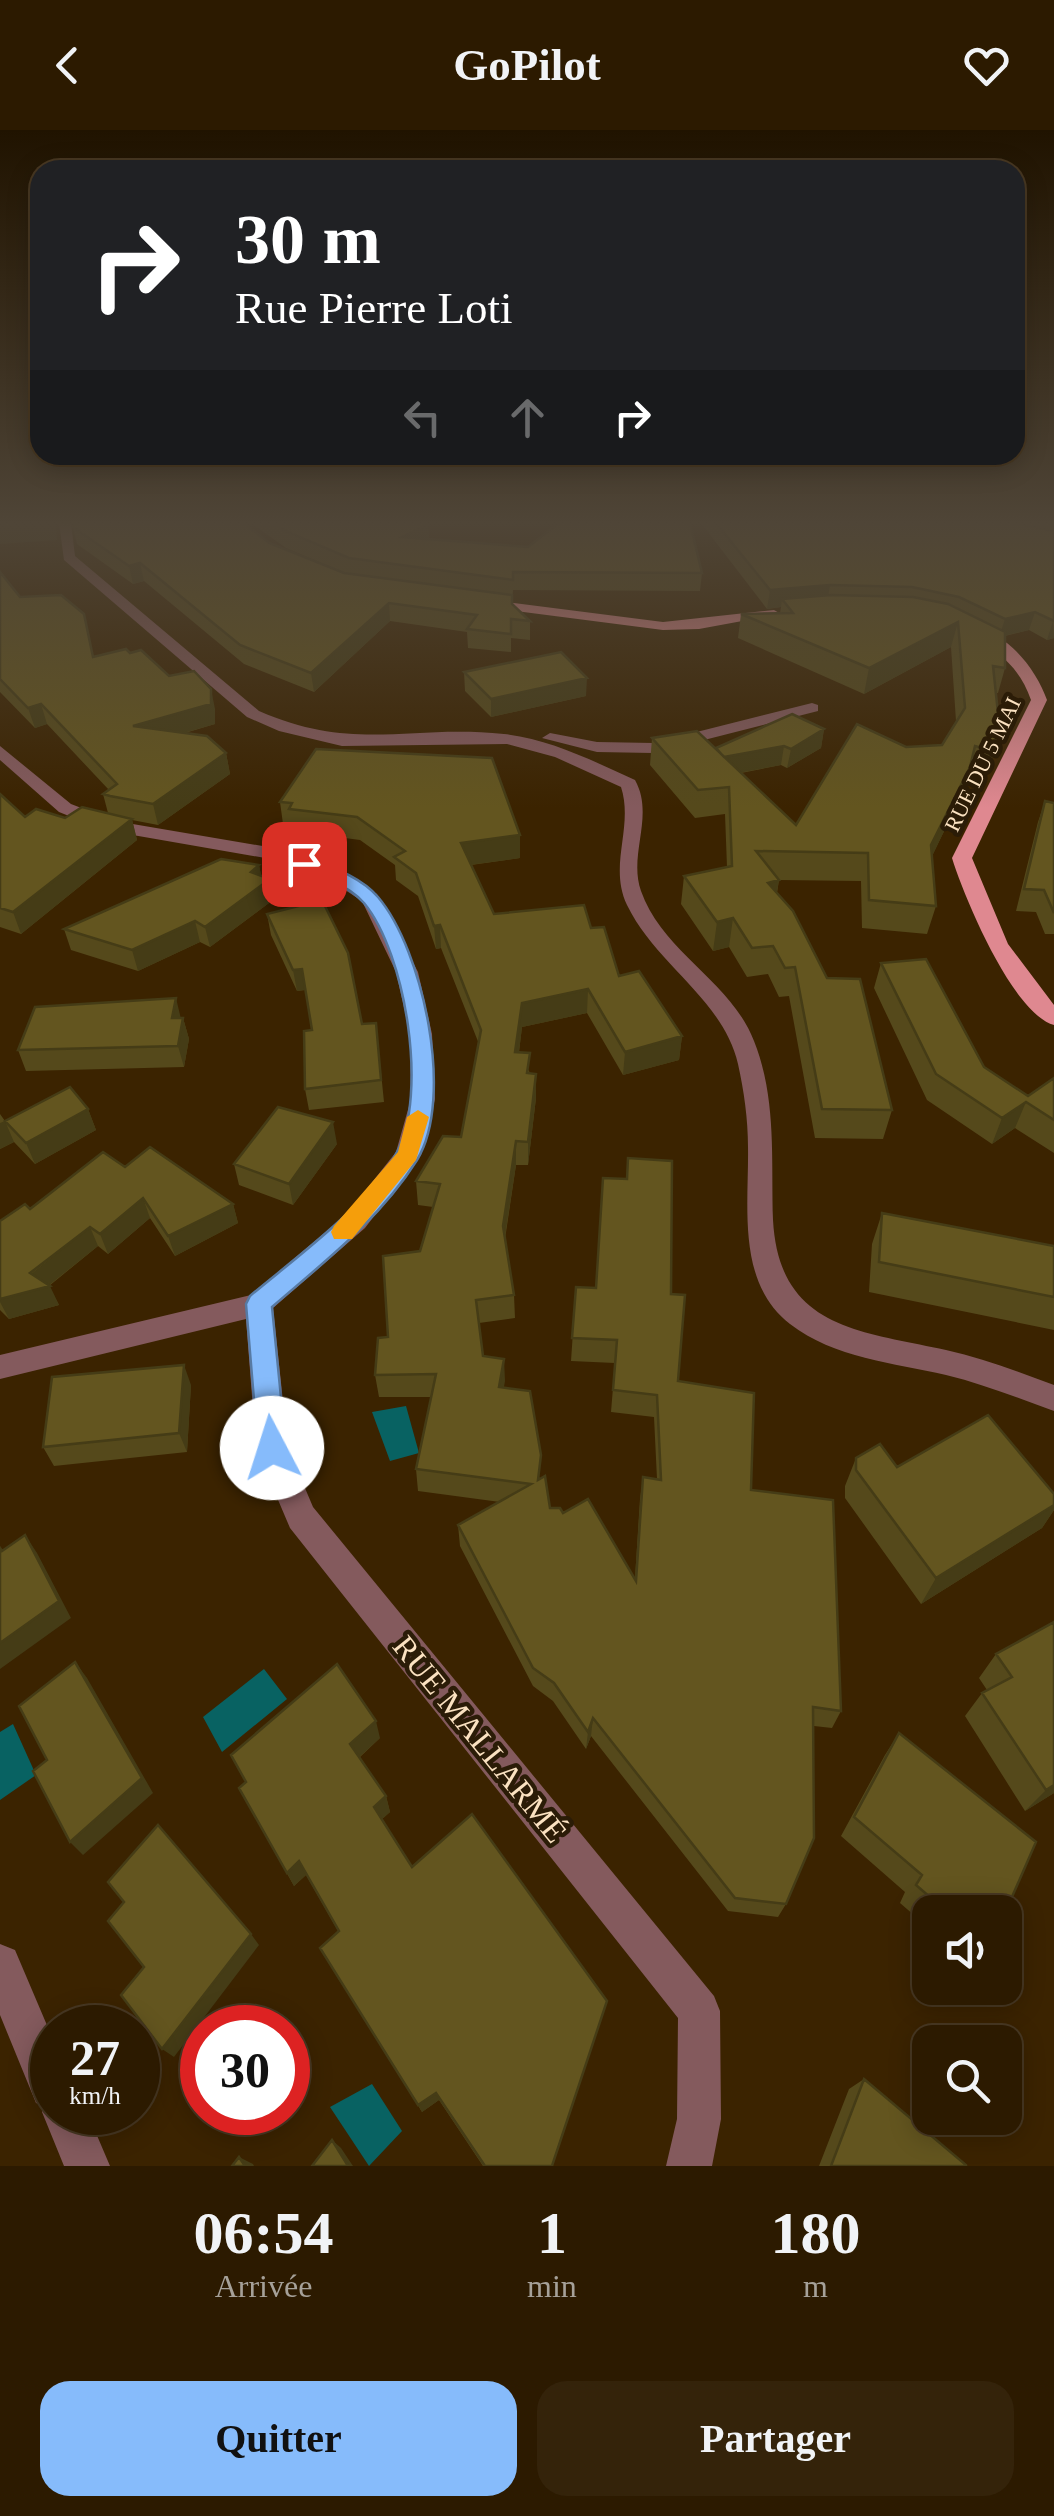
<!DOCTYPE html>
<html lang="fr">
<head>
<meta charset="utf-8">
<style>
  body { margin:0; font-family:Georgia,serif; background:#34230a; color:#f1f3f6; height:100vh; display:flex; flex-direction:column; font-size:38px; white-space:nowrap }
  * { box-sizing:border-box; margin:0 }
  p { font-size:32px; color:#a6a199 }
  .icon { flex:none; width:55px; height:55px; fill:none; stroke:currentColor; stroke-width:2; stroke-linecap:round; stroke-linejoin:round }
  .map { position:relative; height:2036px; overflow:hidden }
  .panel { display:flex; flex-direction:column; background:#2c1a00; flex:1 }
  .panel>* { flex:none }
  .top-card { position:absolute; left:30px; top:30px; width:995px; height:305px; border-radius:30px; box-shadow:0 5px 25px #0003,0 0 0 2px #483822; background:#202124; color:#fff; overflow:hidden }
  .buttons { position:absolute; left:912px; top:1765px; display:grid; gap:20px }
  .buttons a { display:grid; place-items:center; width:110px; height:110px; border-radius:20px; background:#2c1a00; box-shadow:0 5px 25px #0003,0 0 0 2px #483822; font-size:50px }
  .speed { position:absolute; left:30px; top:1875px; display:flex; gap:20px; font-size:50px; font-weight:700; text-align:center }
  .speed>* { display:grid; place-content:center; width:130px; height:130px; border-radius:50%; background:#2c1a00; box-shadow:0 5px 25px #0003,0 0 0 2px #483822; line-height:1 }
  .speed small { font-size:25px; font-weight:400 }
  .speed .limit { border:15px solid #d22; background:#fff; color:#111 }
  .pin { position:absolute; display:grid; place-items:center; width:85px; height:85px; color:#fff; margin:-42px; border-radius:20px; box-shadow:0 5px 15px #0006 }
  .me { position:absolute; width:110px; margin:-55px; rotate:355deg; stroke-linejoin:round; filter:drop-shadow(0 0 8px #0008) }
  .turn { display:flex; align-items:center; gap:35px; height:210px; padding:0 40px; font-size:45px }
  .turn .icon { width:130px; height:130px; stroke-width:2.5 }
  .turn b { display:block; font-size:70px; line-height:85px }
  .lanes { display:flex; align-items:center; height:95px; padding:0 40px; background:#0003; justify-content:center; gap:50px; direction:ltr }
  .lanes .off { opacity:.35 }
  .eta { display:flex; justify-content:space-evenly; align-items:center; height:170px; text-align:center }
  .eta b { font-size:60px; font-weight:800; line-height:70px }
  .primary-button { display:flex; gap:20px; margin-top:auto; padding:20px 40px }
  .primary-button a { flex:1; height:115px; border-radius:30px; background:#86bbfb; color:#111; font-size:40px; font-weight:800; line-height:115px; text-align:center }
  .primary-button a+a { background:#34230a; color:#f1f3f6 }
  header { display:flex; justify-content:space-between; align-items:center; height:130px; padding:0 40px; background:#2c1a00; font-size:45px; font-weight:800 }
  .map>svg:first-child { display:block }
</style>
</head>
<body>
<header><svg class="icon" aria-label="back" viewBox="0 0 24 24"><path d="M15 5l-7 7 7 7"/></svg>GoPilot<svg class="icon" aria-label="heart" viewBox="0 0 24 24"><path d="M12 20l-8-8c-3-5 5-10 8-4 3-6 11-1 8 4z"/></svg></header>
<div class="map">
<svg width="1054" height="2036" viewBox="0 0 1054 2036">
  <rect width="100%" height="100%" fill="#3b2300"/>
  <path fill="#086262" d="M 406,1276 L 419,1323 L 390,1331 L 372,1282 Z
    M 264,1539 L 287,1569 L 222,1622 L 203,1587 Z
    M 13,1594 L 36,1645 L 0,1670 L 0,1602 Z
    M 372,1954 L 402,2001 L 369,2036 L 330,1977 Z"/>
  <g fill="none" stroke-linecap="round" stroke-linejoin="round">
    <path fill="#845a5d" fill-rule="evenodd" d="M 59,393 L 71,393 L 75,426 L 259,581 C 355,623 409,594 504,604 C 550,609 593,631 635,650 C 655,686 628,724 641,761 C 663,823 731,851 754,911 C 777,969 771,1030 773,1090 C 779,1199 860,1201 946,1220 C 983,1228 1018,1242 1054,1255 L 1054,1281 C 1018,1268 983,1254 946,1245 C 894,1233 834,1228 790,1194 C 736,1152 749,1076 748,1017 C 748,989 744,961 738,934 C 723,869 656,835 627,775 C 608,735 634,697 621,657 L 555,627 L 507,614 L 342,616 L 279,601 L 247,587 L 64,430 Z
      M 812,573 L 818,575 L 818,581 L 653,623 L 597,622 L 542,608 L 550,603 L 597,612 L 653,613 Z
      M 0,616 L 71,674 L 115,691 L 274,718 L 339,739 L 377,764 L 418,842 L 432,904 L 435,969 L 421,1025 L 365,1098 L 273,1178 L 288,1318 L 313,1377 L 714,1866 L 720,1881 L 721,1989 L 712,2036 L 666,2036 L 677,1989 L 678,1888 L 290,1398 L 256,1318 L 246,1189 L 0,1249 L 0,1225 L 251,1165 L 347,1084 L 396,1022 L 411,969 L 410,904 L 396,842 L 362,771 L 325,747 L 271,729 L 104,700 L 59,682 L 0,630 Z
      M 0,1814 L 15,1820 L 52,1907 L 52,1982 L 87,1982 L 110,2036 L 64,2036 L 42,1982 L 44,1976 L 36,1973 L 0,1885 Z"/>
    <path fill="#df8890" fill-rule="evenodd" d="M 482,469 L 663,492 L 774,480 L 781,484 L 699,499 L 663,500 L 477,476 L 477,470 Z
      M 971,500 C 1006,498 1037,541 1047,570 L 972,728 L 1008,814 L 1054,875 L 1054,895 C 1013,884 964,767 952,728 L 1031,570 C 1020,538 1000,522 971,506 Z"/>
  </g>
  <path fill="#55491b" d="M 72,393 L 269,413 L 345,443 L 286,418 L 251,393 L 425,393 L 428,394 L 429,409 L 702,443 L 700,461 L 513,460 L 512,475 L 530,491 L 530,510 L 511,508 L 511,522 L 468,518 L 467,502 L 390,491 L 314,562 L 244,534 L 144,451 L 133,454 L 77,414 Z
    M 701,393 L 1054,393 L 1054,508 L 1047,510 L 1029,500 L 1005,506 L 1005,538 L 998,563 L 996,563 L 1000,602 L 992,628 L 982,647 L 968,643 L 962,664 L 932,726 L 936,776 L 927,804 L 862,798 L 861,751 L 779,750 L 777,763 L 892,980 L 883,1009 L 815,1008 L 789,866 L 779,867 L 768,844 L 747,847 L 729,817 L 713,821 L 681,774 L 684,746 L 727,737 L 725,684 L 695,688 L 650,635 L 652,608 L 716,618 L 824,599 L 821,618 L 787,638 L 781,635 L 741,643 L 796,695 L 906,617 L 942,615 L 956,591 L 951,517 L 864,564 L 738,508 L 741,484 L 780,483 L 781,477 L 767,479 Z
    M 0,442 L 20,467 L 94,527 L 130,523 L 169,546 L 215,579 L 215,594 L 185,603 L 226,623 L 230,644 L 158,695 L 132,690 L 137,710 L 21,804 L 0,797 L 0,664 L 25,687 L 65,688 L 108,683 L 103,664 L 109,660 L 47,594 L 35,598 L 0,562 Z
    M 464,542 L 586,566 L 491,587 L 465,561 Z
    M 1045,671 L 1054,673 L 1054,804 L 1045,804 L 1036,782 L 1016,781 L 1038,692 Z
    M 280,672 L 520,705 L 520,728 L 471,735 L 494,784 L 591,798 L 619,846 L 682,906 L 679,930 L 623,945 L 587,883 L 522,897 L 519,922 L 530,943 L 536,968 L 528,1035 L 516,1035 L 505,1109 L 514,1165 L 515,1188 L 479,1193 L 483,1226 L 504,1229 L 503,1258 L 540,1349 L 550,1378 L 563,1383 L 635,1448 L 640,1369 L 643,1347 L 657,1349 L 654,1287 L 611,1282 L 615,1233 L 571,1231 L 576,1157 L 596,1158 L 626,1049 L 628,1028 L 671,1164 L 678,1251 L 751,1360 L 841,1581 L 832,1598 L 814,1596 L 786,1774 L 778,1787 L 728,1781 L 591,1606 L 586,1619 L 553,1571 L 533,1556 L 460,1416 L 458,1395 L 500,1372 L 418,1361 L 416,1339 L 431,1267 L 379,1267 L 375,1245 L 420,1121 L 433,1077 L 418,1075 L 416,1051 L 461,1007 L 479,914 L 441,818 L 436,819 L 418,766 L 396,750 L 395,735 L 360,710 L 292,701 L 291,695 L 283,694 Z
    M 259,735 L 261,746 L 273,770 L 210,817 L 200,812 L 138,841 L 71,820 L 64,799 Z
    M 267,784 L 362,894 L 376,893 L 384,972 L 309,980 L 305,959 L 312,900 L 305,860 L 297,861 L 271,805 Z
    M 881,833 L 984,937 L 1028,966 L 1054,948 L 1054,1023 L 1015,998 L 992,1014 L 927,970 L 874,858 Z
    M 183,888 L 189,909 L 184,937 L 26,941 L 18,920 Z
    M 88,979 L 96,1000 L 35,1034 L 14,1012 L 0,1019 L 0,984 L 5,991 Z
    M 337,1014 L 293,1075 L 239,1055 L 234,1034 Z
    M 125,1037 L 233,1074 L 238,1093 L 175,1126 L 150,1088 L 108,1124 L 98,1116 L 49,1156 L 59,1175 L 9,1189 L 0,1180 L 0,1091 Z
    M 882,1083 L 1054,1116 L 1054,1200 L 869,1162 L 872,1114 Z
    M 191,1255 L 187,1322 L 54,1336 L 43,1317 Z
    M 856,1328 L 897,1337 L 1054,1364 L 1054,1380 L 1042,1398 L 921,1474 L 845,1368 L 845,1356 Z
    M 1054,1492 L 1054,1663 L 1025,1681 L 965,1586 L 982,1563 L 987,1560 L 979,1548 L 996,1524 Z
    M 899,1603 L 1005,1782 L 930,1782 L 930,1799 L 900,1773 L 905,1762 L 841,1706 L 885,1625 Z
    M 380,1608 L 360,1627 L 386,1666 L 390,1682 L 382,1689 L 553,2036 L 483,2036 L 439,1970 L 422,1982 L 320,1818 L 338,1801 L 306,1745 L 294,1756 L 239,1658 Z
    M 864,1949 L 966,2036 L 819,2036 L 849,1959 Z"/>
  <path fill="#453c16" d="M 56,393 L 57,410 L 0,414 L 0,397 Z
    M 428,394 L 429,411 L 402,407 Z
    M 140,433 L 144,451 L 133,454 L 129,436 Z
    M 830,455 L 827,473 L 782,469 L 781,477 L 767,479 L 770,460 Z
    M 389,473 L 390,491 L 314,562 L 311,543 Z
    M 1035,482 L 1029,500 L 999,507 L 1005,489 Z
    M 1053,491 L 1054,508 L 1047,510 Z
    M 958,492 L 951,517 L 864,564 L 869,538 Z
    M 587,548 L 586,566 L 491,587 L 491,569 Z
    M 211,559 L 215,579 L 215,594 L 138,616 L 133,596 Z
    M 41,574 L 47,594 L 35,598 L 28,578 Z
    M 824,599 L 821,618 L 787,638 L 791,619 Z
    M 1000,602 L 992,628 L 982,647 L 990,620 Z
    M 784,616 L 781,635 L 716,647 L 718,628 Z
    M 226,623 L 230,644 L 158,695 L 153,674 Z
    M 970,637 L 962,664 L 924,743 L 931,715 Z
    M 132,689 L 137,710 L 21,804 L 13,782 Z
    M 520,705 L 520,728 L 462,736 L 461,713 Z
    M 259,735 L 263,754 L 270,749 L 273,770 L 210,817 L 205,797 L 251,742 Z
    M 779,750 L 774,779 L 768,753 Z
    M 733,788 L 729,817 L 713,821 L 717,792 Z
    M 195,791 L 200,812 L 138,841 L 132,820 Z
    M 440,795 L 441,818 L 436,819 L 434,796 Z
    M 302,839 L 305,860 L 297,861 L 293,840 Z
    M 588,859 L 587,883 L 522,897 L 516,946 L 515,922 L 522,873 Z
    M 176,868 L 181,889 L 172,888 Z
    M 183,888 L 189,909 L 184,937 L 178,916 Z
    M 682,906 L 679,930 L 623,945 L 625,922 Z
    M 536,944 L 536,968 L 528,1035 L 528,1012 Z
    M 1026,972 L 1015,998 L 992,1014 L 1002,988 Z
    M 88,979 L 96,1000 L 35,1034 L 26,1013 Z
    M 5,991 L 14,1012 L 0,1019 L 0,993 Z
    M 333,992 L 337,1014 L 293,1075 L 289,1054 Z
    M 516,1011 L 516,1035 L 503,1119 L 503,1096 Z
    M 143,1068 L 150,1088 L 108,1124 L 100,1104 Z
    M 233,1074 L 238,1093 L 175,1126 L 168,1106 Z
    M 90,1097 L 98,1116 L 48,1156 L 50,1156 L 59,1175 L 9,1189 L 0,1172 L 0,1169 Z
    M 504,1229 L 505,1251 L 500,1280 L 499,1257 Z
    M 184,1235 L 191,1255 L 187,1322 L 179,1303 Z
    M 1054,1375 L 1054,1380 L 1042,1398 L 921,1474 L 936,1448 Z
    M 25,1405 L 37,1423 L 71,1488 L 0,1539 L 0,1513 Z
    M 75,1532 L 87,1548 L 153,1663 L 83,1725 L 70,1712 Z
    M 593,1588 L 591,1606 L 586,1619 L 588,1602 Z
    M 376,1591 L 380,1608 L 356,1630 L 350,1614 Z
    M 1054,1655 L 1054,1663 L 1025,1681 L 1046,1660 Z
    M 386,1666 L 390,1682 L 379,1692 L 374,1677 Z
    M 299,1731 L 306,1745 L 294,1756 L 287,1743 Z
    M 251,1804 L 259,1815 L 174,1927 L 162,1919 Z
    M 436,1963 L 439,1970 L 422,1982 L 418,1975 Z
    M 332,2010 L 341,2018 L 353,2036 L 348,2036 Z
    M 239,2027 L 253,2034 L 254,2036 L 245,2036 Z"/>
  <path fill="#63551f" stroke="#453c16" stroke-width="2.5" d="M 0,393 L 49,393 L 0,397 Z
    M 72,393 L 244,393 L 269,413 L 344,443 L 512,465 L 512,474 L 530,491 L 511,489 L 511,504 L 467,499 L 477,485 L 389,473 L 311,543 L 240,515 L 140,433 L 129,436 L 73,397 Z
    M 273,393 L 425,393 L 428,394 L 402,407 L 528,417 L 559,393 L 690,393 L 702,443 L 513,442 L 513,450 L 349,428 L 283,400 Z
    M 716,393 L 1015,393 L 1054,401 L 1054,491 L 1035,482 L 1005,489 L 959,467 L 912,457 L 830,455 L 770,460 Z
    M 0,442 L 20,467 L 61,465 L 84,484 L 93,527 L 126,519 L 130,523 L 141,520 L 169,546 L 194,541 L 211,559 L 211,574 L 133,596 L 207,606 L 226,623 L 153,674 L 110,666 L 103,664 L 117,654 L 41,574 L 28,578 L 0,549 Z
    M 831,465 L 913,467 L 948,474 L 1005,502 L 1005,538 L 993,536 L 1000,602 L 990,620 L 975,616 L 970,637 L 931,715 L 936,776 L 869,770 L 868,723 L 756,721 L 779,750 L 768,753 L 793,781 L 827,848 L 860,849 L 892,980 L 822,979 L 795,837 L 785,838 L 773,816 L 752,818 L 733,788 L 717,792 L 684,746 L 732,736 L 729,657 L 698,660 L 652,608 L 697,601 L 796,695 L 857,594 L 906,617 L 942,615 L 965,578 L 958,492 L 869,538 L 741,484 L 793,483 L 782,469 Z
    M 561,522 L 587,548 L 491,569 L 464,542 Z
    M 792,584 L 824,599 L 791,619 L 784,616 L 724,627 L 716,618 Z
    M 316,619 L 492,628 L 520,705 L 461,713 L 494,784 L 584,775 L 591,798 L 604,797 L 619,846 L 639,841 L 682,906 L 625,922 L 588,859 L 522,873 L 515,922 L 530,923 L 527,943 L 536,944 L 528,1012 L 516,1011 L 503,1096 L 514,1165 L 476,1170 L 483,1226 L 504,1229 L 499,1257 L 530,1261 L 541,1325 L 538,1350 L 545,1346 L 550,1378 L 560,1378 L 563,1383 L 588,1369 L 636,1451 L 643,1347 L 661,1350 L 657,1265 L 613,1260 L 617,1210 L 572,1208 L 576,1157 L 596,1158 L 603,1048 L 627,1049 L 628,1028 L 672,1031 L 671,1164 L 685,1165 L 678,1251 L 754,1263 L 751,1360 L 833,1370 L 841,1581 L 813,1577 L 814,1708 L 786,1774 L 735,1768 L 593,1588 L 588,1602 L 554,1553 L 533,1538 L 458,1395 L 531,1354 L 416,1339 L 436,1244 L 375,1245 L 378,1208 L 388,1207 L 383,1126 L 420,1121 L 440,1054 L 416,1051 L 443,1006 L 461,1007 L 481,900 L 440,795 L 434,796 L 416,743 L 394,727 L 405,721 L 357,687 L 289,679 L 292,673 L 280,672 Z
    M 0,664 L 25,687 L 36,679 L 65,688 L 82,677 L 132,689 L 13,782 L 0,778 Z
    M 1045,671 L 1054,673 L 1054,783 L 1044,760 L 1024,759 Z
    M 221,729 L 259,735 L 251,742 L 270,749 L 205,797 L 195,791 L 132,820 L 64,799 Z
    M 322,770 L 348,823 L 362,894 L 376,893 L 381,950 L 305,959 L 304,901 L 312,900 L 302,839 L 293,840 L 267,784 Z
    M 926,829 L 984,937 L 1028,966 L 1054,948 L 1054,990 L 1026,972 L 1002,988 L 936,944 L 881,833 Z
    M 176,868 L 172,888 L 183,888 L 178,916 L 18,920 L 35,877 Z
    M 70,957 L 88,979 L 26,1013 L 5,991 Z
    M 278,977 L 333,992 L 289,1054 L 234,1034 Z
    M 150,1017 L 233,1074 L 168,1106 L 143,1068 L 100,1104 L 90,1097 L 30,1143 L 50,1156 L 0,1169 L 0,1091 L 25,1074 L 30,1079 L 103,1022 L 125,1037 Z
    M 882,1083 L 1054,1116 L 1054,1167 L 879,1132 Z
    M 184,1235 L 179,1303 L 43,1317 L 52,1247 Z
    M 988,1285 L 1054,1364 L 1054,1375 L 936,1448 L 856,1340 L 856,1328 L 880,1314 L 897,1337 Z
    M 25,1405 L 59,1471 L 0,1513 L 0,1418 L 2,1421 Z
    M 1054,1492 L 1054,1655 L 1046,1660 L 982,1563 L 1012,1547 L 996,1524 Z
    M 75,1532 L 142,1648 L 70,1712 L 33,1641 L 47,1630 L 19,1576 Z
    M 337,1534 L 376,1591 L 350,1614 L 386,1666 L 374,1677 L 412,1737 L 472,1684 L 607,1871 L 552,2036 L 485,2036 L 436,1963 L 418,1975 L 320,1818 L 339,1801 L 299,1731 L 287,1743 L 239,1658 L 246,1652 L 231,1625 Z
    M 899,1603 L 1036,1712 L 1005,1783 L 947,1782 L 916,1755 L 922,1745 L 854,1687 Z
    M 158,1695 L 251,1804 L 162,1919 L 121,1865 L 144,1837 L 108,1791 L 124,1772 L 108,1752 Z
    M 864,1949 L 966,2035 L 966,2036 L 831,2036 Z
    M 332,2010 L 348,2036 L 312,2036 Z
    M 239,2027 L 245,2036 L 232,2036 Z"/>
  <linearGradient id="sky" x2="0" y2="1"><stop stop-color="#201300"/><stop offset="0.58" stop-color="#4f4537"/><stop offset="1" stop-color="#4f4537" stop-opacity="0"/></linearGradient>
  <rect width="1054" height="678" fill="url(#sky)"/>
  <path fill="#86bbfb" stroke="#577aa3" stroke-width="2.5" d="M 304,728 C 329,735 360,746 378,767 C 423,820 455,968 417,1030 C 380,1089 324,1132 272,1177 L 286,1318 L 282,1327 L 272,1331 L 262,1327 L 258,1318 L 246,1174 L 250,1166 C 295,1128 369,1075 397,1022 C 428,964 406,824 364,773 C 348,755 320,745 297,737 L 295,734 Z"/>
  <path fill="#f59e0b" d="M 418,980 L 429,987 L 416,1030 L 352,1109 L 334,1109 L 331,1102 L 334,1096 L 398,1022 L 407,987 Z"/>
  <g text-anchor="middle" stroke-width="9" stroke-linejoin="round" paint-order="stroke">
    <g font-size="22" fill="#fbe2c1" stroke="#2b1c07">
      <text transform="translate(982 634) rotate(-64)" y="8">RUE DU 5 MAI</text>
    </g>
    <g font-size="32" fill="#fbe2c1" stroke="#2b1c07">
      <text transform="translate(480 1609) rotate(51)" y="11">RUE MALLARMÉ</text>
    </g>
  </g>
</svg>
<div class="buttons">
<a><svg class="icon" aria-label="sound" viewBox="0 0 24 24"><path d="M4 9h4l5-4v14l-5-4H4zM17 9q2 3 0 6"/></svg></a>
<a><svg class="icon" aria-label="search" viewBox="0 0 24 24"><circle cx="10" cy="10" r="6"/><path d="M15 15l6 6"/></svg></a>
</div>
<div class="speed"><div>27<small>km/h</small></div><div class="limit">30</div></div>
<div class="pin" style="left:304px;top:734px;background:#d93025"><svg class="icon" aria-label="arrive" viewBox="0 0 24 24"><path d="M6 21V4h12l-3 4 3 4H6"/></svg></div>
<svg class="me" style="left:272px;top:1318px" viewBox="-20 -20 40 40"><circle r="19" fill="#fff"/><path d="M0-13L10 11 0 6-10 11z" fill="#86bbfb"/></svg>
<div class="top-card">
<div class="turn"><svg class="icon" aria-label="right" viewBox="0 0 24 24"><path d="M7 20v-9h11M14 6l5 5-5 5"/></svg><div><b>30 m</b>Rue Pierre Loti</div></div>
<div class="lanes"><svg class="icon off" aria-label="left" viewBox="0 0 24 24"><path d="M17 20v-9H6M10 6l-5 5 5 5"/></svg><svg class="icon off" aria-label="ahead" viewBox="0 0 24 24"><path d="M12 20V5M6 11l6-6 6 6"/></svg><svg class="icon" aria-label="right" viewBox="0 0 24 24"><path d="M7 20v-9h11M14 6l5 5-5 5"/></svg></div>
</div>
</div>
<section class="panel">
<div class="eta">
<div><b>06:54</b><p>Arrivée</p></div>
<div><b>1</b><p>min</p></div>
<div><b>180</b><p>m</p></div>
</div>
<div class="primary-button"><a>Quitter</a><a>Partager</a></div>
</section>
</body>
</html>
